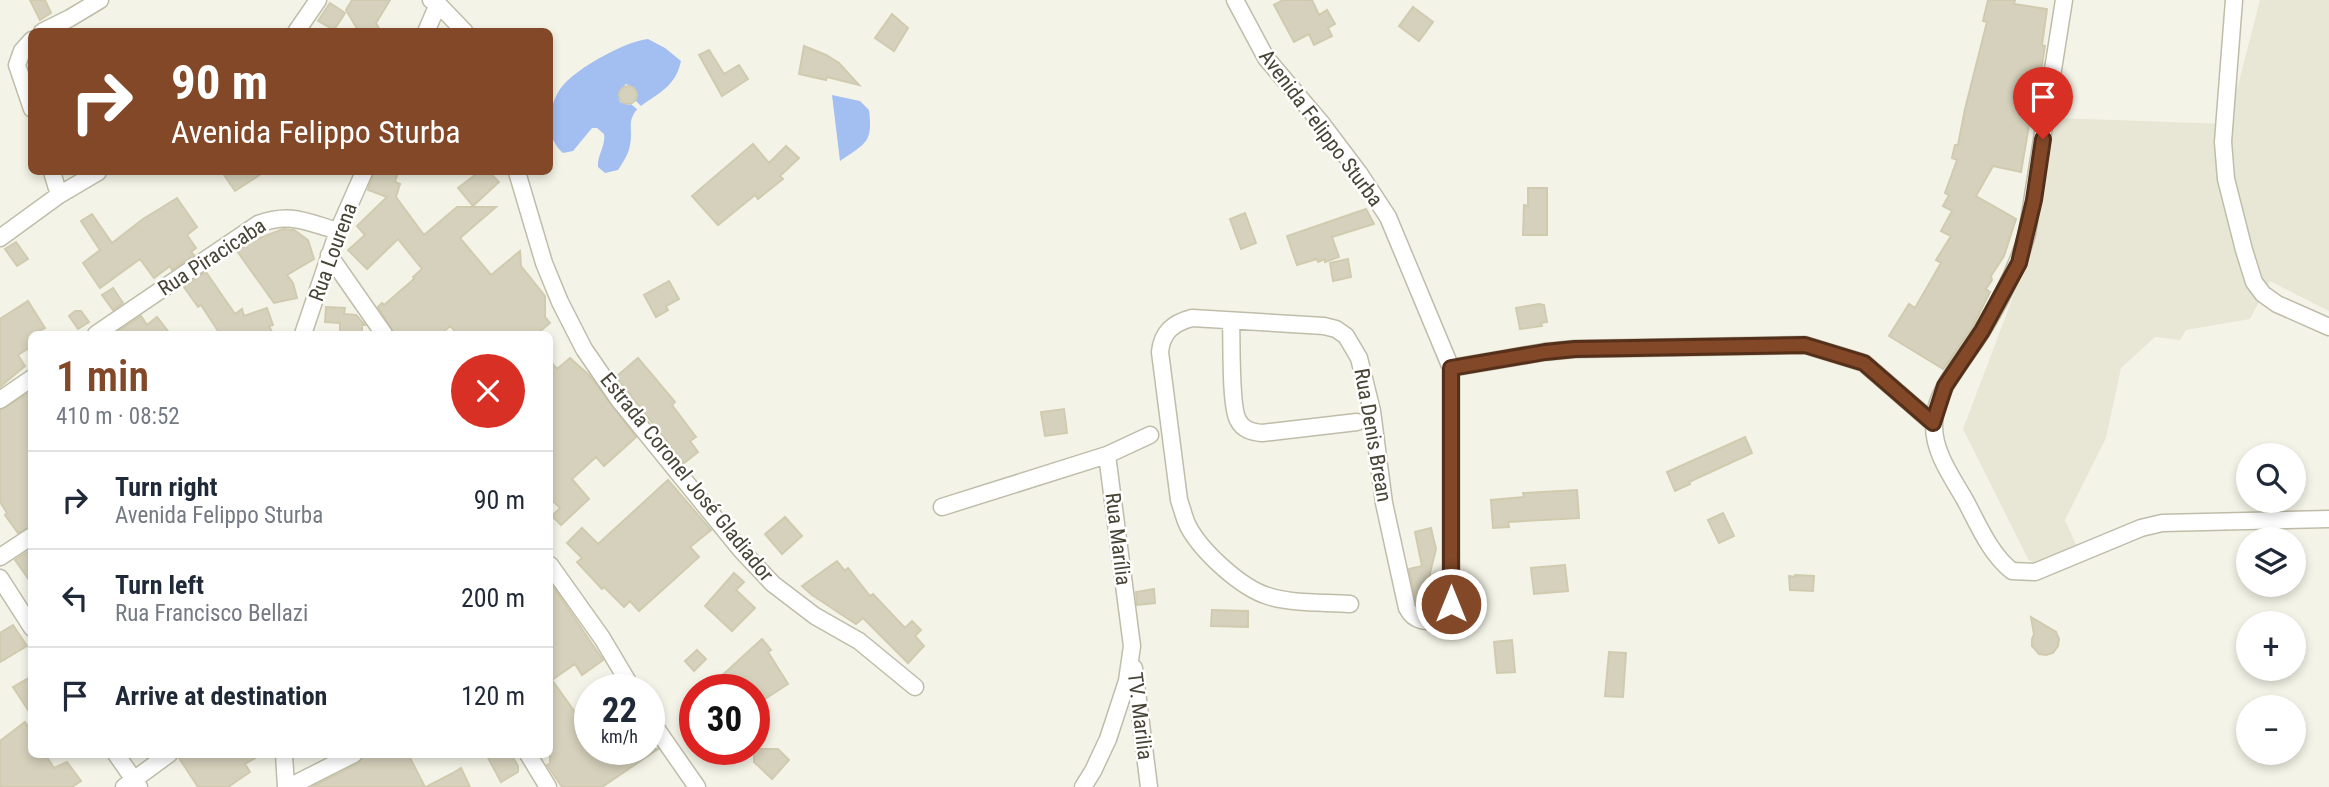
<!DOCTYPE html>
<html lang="en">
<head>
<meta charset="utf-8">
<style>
  body { margin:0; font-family:"Roboto Condensed",sans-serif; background:#f2f2f3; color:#1f2937; height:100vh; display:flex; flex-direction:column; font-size:26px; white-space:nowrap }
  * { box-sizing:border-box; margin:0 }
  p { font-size:23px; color:#747a83 }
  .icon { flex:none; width:38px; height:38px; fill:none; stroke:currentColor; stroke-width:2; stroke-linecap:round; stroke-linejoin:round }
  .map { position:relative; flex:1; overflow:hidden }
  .details { position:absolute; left:28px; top:331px; width:525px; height:427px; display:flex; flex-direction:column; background:#fff; border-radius:10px; box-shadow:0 4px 10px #0003 }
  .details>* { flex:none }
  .banner { position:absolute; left:28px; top:28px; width:525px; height:147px; border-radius:10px; box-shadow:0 4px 10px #0003; background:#824828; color:#fff; overflow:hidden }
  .fabs { position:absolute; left:2236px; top:443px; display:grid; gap:14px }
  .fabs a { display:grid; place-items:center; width:70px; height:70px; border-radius:50%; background:#fff; box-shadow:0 4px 10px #0003; font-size:35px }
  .speed { position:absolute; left:574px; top:674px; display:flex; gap:14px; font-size:35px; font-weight:700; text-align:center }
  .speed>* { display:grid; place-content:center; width:91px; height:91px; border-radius:50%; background:#fff; box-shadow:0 4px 10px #0003; line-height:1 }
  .speed small { font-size:18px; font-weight:400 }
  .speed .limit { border:10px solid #d22; background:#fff; color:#111 }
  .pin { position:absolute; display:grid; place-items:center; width:60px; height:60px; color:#fff; margin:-72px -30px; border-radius:50% 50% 50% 0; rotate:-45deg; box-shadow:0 0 7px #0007 }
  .pin .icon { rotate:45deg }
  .me { position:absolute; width:77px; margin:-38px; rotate:0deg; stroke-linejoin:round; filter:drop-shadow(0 0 5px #0008) }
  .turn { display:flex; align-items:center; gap:24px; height:147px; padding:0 28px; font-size:32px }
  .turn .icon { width:91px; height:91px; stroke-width:2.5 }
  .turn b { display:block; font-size:49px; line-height:60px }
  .round { display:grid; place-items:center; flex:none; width:74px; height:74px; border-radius:37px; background:#f2f2f3 }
  .headline { display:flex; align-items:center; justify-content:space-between; height:119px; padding:0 28px }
  h1 { font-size:42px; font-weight:600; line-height:52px; color:#824828 }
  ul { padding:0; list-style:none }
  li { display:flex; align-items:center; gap:21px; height:98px; padding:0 28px; border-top:2px solid #e0e1e3 }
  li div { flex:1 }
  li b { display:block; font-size:26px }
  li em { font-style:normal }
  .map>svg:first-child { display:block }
</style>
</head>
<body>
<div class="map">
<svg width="2329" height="787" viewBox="0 0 2329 787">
  <rect width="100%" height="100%" fill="#f4f3e7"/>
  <path fill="#e8e6d5" d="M 2260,0 L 2329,0 L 2329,311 L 2270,281 L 2250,319 L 2186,330 L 2180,340 L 2155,337 L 2121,368 L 2106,438 L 2065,520 L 2079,552 L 2041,569 L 2028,559 L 1963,429 L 2035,239 L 2055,118 L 2228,124 Z"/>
  <path fill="#a3bff1" d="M 648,39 L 665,48 L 681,61 C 674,97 638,98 632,118 C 630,122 631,130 631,135 C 631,150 626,158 618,170 L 605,173 L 598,167 C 597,155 606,146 604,134 L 597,128 L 592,128 L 573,151 L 563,153 C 542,136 548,99 567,81 C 584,65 624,42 648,39 Z
    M 832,95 L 860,101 L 869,110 C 873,143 866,143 840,161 Z"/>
  <path fill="#f4f3e7" d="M 626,84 L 635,88 L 635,100 L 641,106 L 638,110 L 631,104 L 629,105 L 620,102 L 619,92 Z"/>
  <path fill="#d5d1bc" stroke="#d0cbaf" stroke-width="2" d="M 30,0 L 45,0 L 51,13 L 40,20 Z
    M 352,0 L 390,0 L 376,23 L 381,32 L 359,32 L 346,10 Z
    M 1283,0 L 1312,0 L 1319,15 L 1327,10 L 1335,24 L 1328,28 L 1332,36 L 1314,45 L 1309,34 L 1294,42 L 1274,5 Z
    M 1988,0 L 2015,0 L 2014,4 L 2047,9 L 2042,45 L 2045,46 L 2035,109 L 2032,108 L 2021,172 L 1993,166 L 1976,196 L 2016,219 L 2004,256 L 1991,276 L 1992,280 L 1986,289 L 1990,292 L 1973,326 L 1943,369 L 1889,336 L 1909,304 L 1915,308 L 1941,263 L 1936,260 L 1951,236 L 1941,231 L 1952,211 L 1943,206 L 1949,195 L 1945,193 L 1957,160 L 1952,158 L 1955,145 L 1958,145 L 1965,109 L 1987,22 L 1983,21 Z
    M 330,3 L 345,13 L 334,30 L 318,21 Z
    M 1413,7 L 1433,22 L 1419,41 L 1399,26 Z
    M 892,14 L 908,28 L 894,51 L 875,38 Z
    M 804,46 L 826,55 L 839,63 L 859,85 L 827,77 L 826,80 L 799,74 Z
    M 709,50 L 724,74 L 739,65 L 748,79 L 722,96 L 699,55 Z
    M619 95a9 9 0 1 1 18 0a9 9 0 1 1-18 0Z
    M 753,144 L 769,163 L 786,146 L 799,158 L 780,176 L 783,179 L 758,199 L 755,195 L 718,225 L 692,196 Z
    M 222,172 L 264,172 L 235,191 Z
    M 374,172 L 398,172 L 395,182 L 400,184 L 396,197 L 424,235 L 457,207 L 496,207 L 460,238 L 491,275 L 520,251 L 521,266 L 545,296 L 545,317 L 550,323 L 537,334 L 458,334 L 450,326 L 441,334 L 395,334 L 378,307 L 382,303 L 384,305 L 414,279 L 413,277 L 422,269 L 398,239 L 367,269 L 348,250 L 365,235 L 357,226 L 387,197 L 368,190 Z
    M 479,172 L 489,172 L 499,182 L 473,206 L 458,188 Z
    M 1528,188 L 1547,188 L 1547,235 L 1523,235 L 1524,205 L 1528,206 Z
    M 177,198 L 197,227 L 187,235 L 196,248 L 191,252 L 194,255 L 172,270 L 170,266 L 154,278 L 140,259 L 100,288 L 83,263 L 100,250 L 81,221 L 92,214 L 112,243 L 143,219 Z
    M 1366,209 L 1374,224 L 1332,237 L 1339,257 L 1325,262 L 1325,259 L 1318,262 L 1317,259 L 1297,265 L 1287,236 Z
    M 1245,213 L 1256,243 L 1241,249 L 1230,219 Z
    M 283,229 L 294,230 L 308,240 L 314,259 L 287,275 L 293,283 L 297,298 L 274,303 L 237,251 L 250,242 Z
    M 16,242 L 28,259 L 17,266 L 5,249 Z
    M 1348,259 L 1351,277 L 1333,281 L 1330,263 Z
    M 206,272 L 235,314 L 242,309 L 244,316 L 267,308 L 273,325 L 269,326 L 273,334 L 220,334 L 201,305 L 198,307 L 184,287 Z
    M 669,281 L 679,299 L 666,306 L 668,310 L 656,317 L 644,295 Z
    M 113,288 L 123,303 L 113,310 L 102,295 Z
    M 28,301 L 45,328 L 32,334 L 32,346 L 18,355 L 25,366 L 0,387 L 0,319 Z
    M 1539,304 L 1544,305 L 1547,322 L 1541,323 L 1542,326 L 1520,329 L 1516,308 Z
    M 326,307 L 345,308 L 344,314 L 356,315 L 365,325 L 362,325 L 362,333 L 340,334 L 340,323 L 325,322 Z
    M 75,311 L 81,311 L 89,322 L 78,329 L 69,316 Z
    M 141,316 L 147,325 L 157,317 L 170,334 L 114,334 Z
    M 570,358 L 589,375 L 636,437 L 604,466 L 596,457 L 572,479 L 589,499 L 561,525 L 552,516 L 560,508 L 550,498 L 550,361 L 557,369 Z
    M 638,358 L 675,402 L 672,405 L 696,437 L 690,441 L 698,452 L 684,463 L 616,377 Z
    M 29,393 L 32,396 L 32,526 L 18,533 L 5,515 L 7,513 L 0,502 L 0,410 Z
    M 1064,409 L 1067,433 L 1045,436 L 1041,412 Z
    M 1745,437 L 1752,453 L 1689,482 L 1690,484 L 1675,491 L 1667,472 Z
    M 668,480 L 711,530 L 690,547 L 699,557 L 639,611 L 630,601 L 624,607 L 604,587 L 602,589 L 577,562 L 582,558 L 567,543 L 582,528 L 598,544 Z
    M 1577,490 L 1579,518 L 1508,522 L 1509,527 L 1493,528 L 1491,500 L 1524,497 L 1523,493 Z
    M 1723,513 L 1734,536 L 1719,543 L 1708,520 Z
    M 785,517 L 802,536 L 782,554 L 765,534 Z
    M 1431,528 L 1436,549 L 1430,573 L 1435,598 L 1416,601 L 1409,569 L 1422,566 L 1415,532 Z
    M 32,549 L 32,584 L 15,560 Z
    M 837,561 L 845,571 L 848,568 L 870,596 L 873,594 L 905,628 L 912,621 L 921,630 L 915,636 L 924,646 L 908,663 L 863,618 L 856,624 L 812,595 L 802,586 Z
    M 1565,565 L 1568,591 L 1534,594 L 1531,568 Z
    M 734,573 L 744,582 L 736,590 L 755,608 L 732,631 L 705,606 Z
    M 1795,575 L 1814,576 L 1813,591 L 1790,590 L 1789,576 L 1795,577 Z
    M 550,582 L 603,660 L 582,675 L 575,664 L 552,680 L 590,733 L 590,749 L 658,749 L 602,787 L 562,787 L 547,765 L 550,763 Z
    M 1154,589 L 1155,603 L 1137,605 L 1136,592 Z
    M 1212,610 L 1248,611 L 1248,627 L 1211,626 Z
    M 2031,617 L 2056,632 L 2059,639 L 2058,646 L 2053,653 L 2046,655 L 2039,654 L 2032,646 L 2032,639 L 2034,634 Z
    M 13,625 L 27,646 L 0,662 L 0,633 Z
    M 762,639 L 771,650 L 768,652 L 788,684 L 754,706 L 754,690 L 706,690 Z
    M 1512,640 L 1515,672 L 1497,673 L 1494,642 Z
    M 697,650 L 706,659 L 694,671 L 685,661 Z
    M 1609,652 L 1626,653 L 1623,697 L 1605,696 Z
    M 32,676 L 32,716 L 13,687 Z
    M 25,722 L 32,732 L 32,754 L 45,754 L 54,768 L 67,762 L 81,781 L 72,787 L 0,787 L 0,741 Z
    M 754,749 L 778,749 L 789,760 L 772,779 L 754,762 Z
    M 179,754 L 262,754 L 245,764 L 250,772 L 228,787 L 198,787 L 179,758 Z
    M 364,754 L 408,754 L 425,787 L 312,787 L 359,763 Z
    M 486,754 L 511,754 L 518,766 L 518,772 L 501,782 Z
    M 461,768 L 470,787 L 426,787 L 453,773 Z"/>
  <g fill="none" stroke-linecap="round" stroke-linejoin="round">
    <g stroke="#bfbda9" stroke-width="19">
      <path id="street" d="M 431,0 L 438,4 L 465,32
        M 1235,0 L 1266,58 L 1322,124 L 1359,173 L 1388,217 L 1451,368 L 1451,604 L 1442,617 C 1429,624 1414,622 1407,608 L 1384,503 L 1372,411 L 1359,358 L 1346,336 L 1336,329 L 1324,326 L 1192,318 C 1173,323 1162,332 1160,352 L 1179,500 C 1182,508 1184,518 1188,526 C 1201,551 1241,588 1268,596 C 1293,604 1324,602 1350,604
        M 2064,0 L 2027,234 C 2017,269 2001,300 1982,331 C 1965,359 1933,391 1934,426 C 1934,453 1952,477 1965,500 C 1978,524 1990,554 2012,571 L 2035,572 L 2141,528 L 2162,523 L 2329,519
        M 2234,0 L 2223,142 L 2226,179 L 2244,250 L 2254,282 L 2263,294 L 2277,304 L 2329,327
        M 42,32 L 70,18 L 100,0
        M 296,32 L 318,0
        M 426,32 L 438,4
        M 32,40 L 22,51 L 17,65 L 32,109
        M 52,172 L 59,195
        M 517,172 L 544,263 L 560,302 L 584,349 L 619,400 L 741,550 L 773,584 L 815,616 L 859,641 L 915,687
        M 0,238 L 59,195 L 98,172
        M 329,255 L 384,334
        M 1231,321 C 1232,341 1230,406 1238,420 C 1243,430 1252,432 1262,433 L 1357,422
        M 96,334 L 258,224 C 291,212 306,222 338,231
        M 303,334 L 338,231 L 364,172
        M 1451,368 L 1544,352 L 1575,349 L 1805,345 L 1864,363 L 1933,423
        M 0,400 L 32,378
        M 1107,455 L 1150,435
        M 942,507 L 1107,455 L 1132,646 L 1127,681 L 1108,739 L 1093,771 L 1083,787
        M 0,557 L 32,536
        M 550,565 L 602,638 L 633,690
        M 0,578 L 32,628
        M 1134,668 L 1149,787
        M 649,718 L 697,787
        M 116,754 L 139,787
        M 284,754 L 286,787
        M 528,754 L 548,787
        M 124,787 L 169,754
        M 289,787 L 354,754"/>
    </g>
    <use href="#street" stroke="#fff" stroke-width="16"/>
  </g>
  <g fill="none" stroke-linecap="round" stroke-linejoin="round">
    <g stroke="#542f1a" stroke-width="18">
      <path id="route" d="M 1451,604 L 1451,368 L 1545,352 L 1575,349 L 1805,345 L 1864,363 L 1933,423 L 1945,386 L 1982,331 L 2019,263 L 2034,200 L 2043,139"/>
    </g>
    <use href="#route" stroke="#824828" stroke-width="12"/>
  </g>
  <g text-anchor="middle" stroke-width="5" stroke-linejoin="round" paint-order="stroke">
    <g font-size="21" fill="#474436" stroke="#fff">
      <text transform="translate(1321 128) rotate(53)" y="7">Avenida Felippo Sturba</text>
      <text transform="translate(333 252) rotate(-70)" y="7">Rua Lourena</text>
      <text transform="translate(212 257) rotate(-33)" y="7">Rua Piracicaba</text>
      <text transform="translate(1373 435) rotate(80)" y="7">Rua Denis Brean</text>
      <text transform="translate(687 477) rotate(51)" y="7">Estrada Coronel José Gladiador</text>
      <text transform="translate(1118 539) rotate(83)" y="7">Rua Marília</text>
      <text transform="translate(1140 716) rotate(83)" y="7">TV. Marilia</text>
    </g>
  </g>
</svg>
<div class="fabs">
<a><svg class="icon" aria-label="search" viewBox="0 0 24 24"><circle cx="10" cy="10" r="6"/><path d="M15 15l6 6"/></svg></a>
<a><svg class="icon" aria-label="layers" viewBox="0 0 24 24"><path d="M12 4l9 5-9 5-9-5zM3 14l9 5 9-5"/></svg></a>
<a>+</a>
<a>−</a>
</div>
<div class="speed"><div>22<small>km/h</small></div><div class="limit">30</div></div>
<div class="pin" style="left:2043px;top:139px;background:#d93025"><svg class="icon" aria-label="arrive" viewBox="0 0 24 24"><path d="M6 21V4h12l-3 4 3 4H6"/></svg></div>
<svg class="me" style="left:1451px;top:604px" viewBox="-20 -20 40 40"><circle r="17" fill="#824828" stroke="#fff" stroke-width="3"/><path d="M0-11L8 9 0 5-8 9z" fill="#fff"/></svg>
<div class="banner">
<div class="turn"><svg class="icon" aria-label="right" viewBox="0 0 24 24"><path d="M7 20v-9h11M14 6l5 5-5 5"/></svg><div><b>90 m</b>Avenida Felippo Sturba</div></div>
</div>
<section class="details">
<div class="headline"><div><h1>1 min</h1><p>410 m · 08:52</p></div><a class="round" style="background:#d93025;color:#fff"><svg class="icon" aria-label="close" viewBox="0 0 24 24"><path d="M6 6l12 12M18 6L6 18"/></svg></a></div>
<ul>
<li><svg class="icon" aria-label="right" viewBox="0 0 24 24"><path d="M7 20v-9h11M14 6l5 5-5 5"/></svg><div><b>Turn right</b><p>Avenida Felippo Sturba</p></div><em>90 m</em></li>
<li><svg class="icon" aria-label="left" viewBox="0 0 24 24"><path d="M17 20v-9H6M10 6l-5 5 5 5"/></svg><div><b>Turn left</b><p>Rua Francisco Bellazi</p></div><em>200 m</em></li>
<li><svg class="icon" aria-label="arrive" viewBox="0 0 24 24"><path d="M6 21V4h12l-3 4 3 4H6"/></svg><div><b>Arrive at destination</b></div><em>120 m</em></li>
</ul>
</section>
</div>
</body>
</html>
